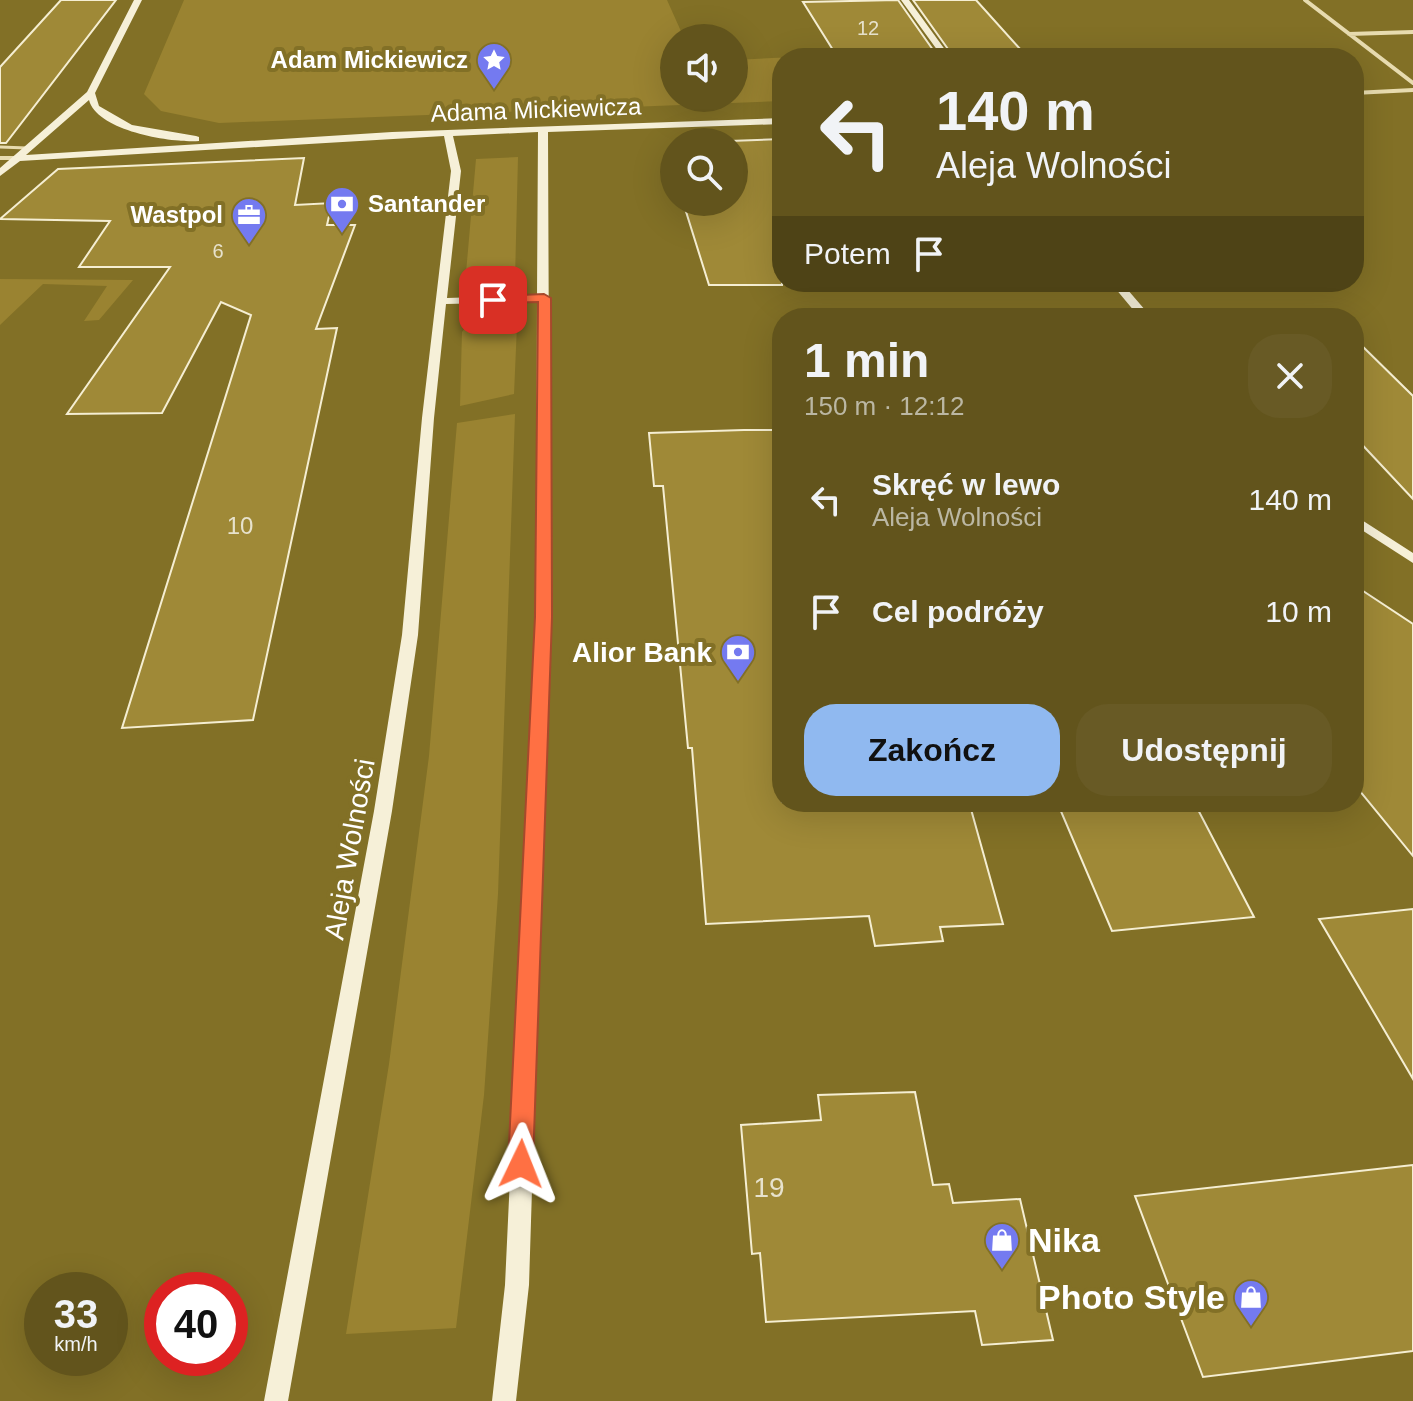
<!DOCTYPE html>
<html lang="pl">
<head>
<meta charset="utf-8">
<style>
  body { margin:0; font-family:Helvetica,sans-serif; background:#685a25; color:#f1f3f6; height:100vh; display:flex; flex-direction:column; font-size:30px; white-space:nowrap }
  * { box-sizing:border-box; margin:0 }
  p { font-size:26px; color:#bbb7a3 }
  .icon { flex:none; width:44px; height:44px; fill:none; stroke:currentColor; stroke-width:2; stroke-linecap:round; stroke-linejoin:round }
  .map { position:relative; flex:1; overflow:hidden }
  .sheet { position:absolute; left:772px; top:308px; width:592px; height:504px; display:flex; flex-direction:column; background:#62541c; border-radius:32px; box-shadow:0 8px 32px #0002 }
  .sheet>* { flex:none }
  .hud { position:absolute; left:772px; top:48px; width:592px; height:244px; border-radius:32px; box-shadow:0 8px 32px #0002; background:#62541c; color:#f1f3f6; overflow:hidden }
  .tools { position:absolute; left:660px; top:24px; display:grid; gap:16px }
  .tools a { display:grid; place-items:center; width:88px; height:88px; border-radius:50%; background:#62541c; box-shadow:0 8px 32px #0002; font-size:40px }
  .speed { position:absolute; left:24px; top:1272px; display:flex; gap:16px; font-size:40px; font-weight:700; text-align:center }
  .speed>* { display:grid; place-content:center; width:104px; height:104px; border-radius:50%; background:#62541c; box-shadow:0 8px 32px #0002; line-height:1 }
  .speed small { font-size:20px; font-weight:400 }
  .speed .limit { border:12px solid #d22; background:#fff; color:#111 }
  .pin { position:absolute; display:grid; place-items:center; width:68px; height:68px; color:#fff; margin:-34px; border-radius:16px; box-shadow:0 4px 12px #0006 }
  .me { position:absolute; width:88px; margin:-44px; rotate:2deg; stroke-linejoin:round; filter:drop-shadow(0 0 6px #0008) }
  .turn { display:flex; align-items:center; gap:28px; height:168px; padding:0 32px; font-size:36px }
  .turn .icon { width:104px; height:104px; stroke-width:2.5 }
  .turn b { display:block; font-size:56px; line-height:68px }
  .then { display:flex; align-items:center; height:76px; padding:0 32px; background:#0003; gap:16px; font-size:30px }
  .round { display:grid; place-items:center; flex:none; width:84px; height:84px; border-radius:32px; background:#685a25 }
  .overview { display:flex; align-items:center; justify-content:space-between; height:136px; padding:0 32px }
  h1 { font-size:48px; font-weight:600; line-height:60px }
  .cta { display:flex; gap:16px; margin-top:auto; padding:16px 32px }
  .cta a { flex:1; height:92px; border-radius:32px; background:#90b9f0; color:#111; font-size:32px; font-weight:600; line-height:92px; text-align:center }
  .cta a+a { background:#685a25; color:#f1f3f6 }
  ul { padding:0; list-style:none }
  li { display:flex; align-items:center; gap:24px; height:112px; padding:0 32px }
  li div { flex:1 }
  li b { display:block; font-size:30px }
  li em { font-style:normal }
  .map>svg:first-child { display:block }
</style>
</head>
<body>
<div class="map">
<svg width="1413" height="1401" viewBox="0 0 1413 1401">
  <rect width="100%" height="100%" fill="#827026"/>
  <path fill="#9a8331" d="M 184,0 L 667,0 L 684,38 L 674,38 L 674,98 L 734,98 L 734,60 L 794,57 L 794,58 L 782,58 L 782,101 L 219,123 L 161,111 L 144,94 Z
    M 518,157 L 515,279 L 495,288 L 472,285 L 466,273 L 476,159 Z
    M 0,279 L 133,280 L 99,320 L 84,321 L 107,286 L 43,284 L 0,325 Z
    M 492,315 L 508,318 L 517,325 L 514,394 L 460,406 L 462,332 L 471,320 Z
    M 515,414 L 498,894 L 484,1095 L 456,1328 L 346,1334 L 389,1064 L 429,756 L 457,423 Z"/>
  <path fill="#9f8937" stroke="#f5eed2" stroke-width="2" d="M 61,0 L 116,0 L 6,143 L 0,143 L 0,67 Z
    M 898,0 L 938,57 L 838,58 L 803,2 Z
    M 913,0 L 976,0 L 1021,50 L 953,56 Z
    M 782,139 L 782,285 L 709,285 L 683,202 L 734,202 L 734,142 L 701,142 Z
    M 304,158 L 295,205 L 332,203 L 327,225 L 355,225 L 316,329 L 337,328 L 253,720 L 122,728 L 251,315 L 221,302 L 162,413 L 67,414 L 170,267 L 79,267 L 110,221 L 0,219 L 58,169 Z
    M 1354,338 L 1413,396 L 1413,499 L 1354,436 Z
    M 744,430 L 782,430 L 782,802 L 969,802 L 1003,924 L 940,927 L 943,941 L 875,946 L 869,916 L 706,924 L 692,748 L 688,748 L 663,486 L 654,486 L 649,433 Z
    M 1354,585 L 1413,624 L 1413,856 L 1354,784 Z
    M 1057,802 L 1194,802 L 1254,917 L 1112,931 Z
    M 1413,909 L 1413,1079 L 1319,919 Z
    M 915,1092 L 933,1185 L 949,1184 L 953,1203 L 1020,1199 L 1053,1340 L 982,1345 L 975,1311 L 766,1322 L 760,1253 L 752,1254 L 741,1125 L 821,1120 L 818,1095 Z
    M 1413,1165 L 1413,1351 L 1203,1377 L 1135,1196 Z"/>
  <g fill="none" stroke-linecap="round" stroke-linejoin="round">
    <path stroke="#e7dbaf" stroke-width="3" d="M 0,147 L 27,148"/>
    <path stroke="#e7dbaf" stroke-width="4" d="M 1305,0 L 1413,83
      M 1349,34 L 1413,32
      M 1354,93 L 1413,90
      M 0,158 L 16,158"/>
    <path fill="#f6f0d8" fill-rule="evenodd" d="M 134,0 L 142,0 L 95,93 L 99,106 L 132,125 L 196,136 L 199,137 L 199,141 C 171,143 97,131 89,100 L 26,155 L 392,132 L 782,118 L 782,124 L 548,132 L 550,617 L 529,1285 L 516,1401 L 492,1401 L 505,1285 L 536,617 L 537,302 L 446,304 L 434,418 L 418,635 L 392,811 L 288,1401 L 264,1401 L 374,811 L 402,635 L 422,418 L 451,171 L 444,136 L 20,161 L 0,176 L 0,168 L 87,92 ZM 538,132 L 537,295 L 447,298 L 461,171 L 453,136 Z
      M 901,0 L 909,0 L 951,58 L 943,58 Z
      M 1110,282 L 1121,282 L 1152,318 L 1140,318 Z
      M 1354,515 L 1413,553 L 1413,563 L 1354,525 Z"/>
  </g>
  <path fill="#ff7043" stroke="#a6492c" stroke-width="2" d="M 544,294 L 551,298 L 552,617 L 533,1164 L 530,1172 L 521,1175 L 512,1172 L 508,1164 L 535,617 L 538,302 L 493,303 L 487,300 L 493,296 Z"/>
  <defs>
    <g id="sight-pin" transform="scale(1.8)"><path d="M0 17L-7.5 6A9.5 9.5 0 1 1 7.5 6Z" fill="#747af0" stroke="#827026"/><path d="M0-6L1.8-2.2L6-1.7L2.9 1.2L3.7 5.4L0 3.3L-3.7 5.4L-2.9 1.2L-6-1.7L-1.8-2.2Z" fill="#fff"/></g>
    <g id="bank-pin" transform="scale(1.8)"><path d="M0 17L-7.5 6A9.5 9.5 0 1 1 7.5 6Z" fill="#747af0" stroke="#827026"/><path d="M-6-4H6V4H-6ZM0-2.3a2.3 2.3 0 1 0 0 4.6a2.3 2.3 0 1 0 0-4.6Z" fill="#fff"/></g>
    <g id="office-pin" transform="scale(1.8)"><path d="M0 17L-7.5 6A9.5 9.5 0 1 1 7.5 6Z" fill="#747af0" stroke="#827026"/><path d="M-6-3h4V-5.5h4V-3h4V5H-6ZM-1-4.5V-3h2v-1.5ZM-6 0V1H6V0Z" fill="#fff"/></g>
    <g id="shop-pin" transform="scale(1.8)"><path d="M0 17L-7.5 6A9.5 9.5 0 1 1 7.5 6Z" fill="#747af0" stroke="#827026"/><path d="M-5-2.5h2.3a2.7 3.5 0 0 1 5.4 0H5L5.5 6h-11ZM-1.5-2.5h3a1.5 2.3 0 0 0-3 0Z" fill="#fff"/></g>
  </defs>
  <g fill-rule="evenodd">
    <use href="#sight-pin" x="494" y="60"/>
    <use href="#bank-pin" x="342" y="204"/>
    <use href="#office-pin" x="249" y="215"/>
    <use href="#bank-pin" x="738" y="652"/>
    <use href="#shop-pin" x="1002" y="1240"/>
    <use href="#shop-pin" x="1251" y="1297"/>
  </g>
  <g text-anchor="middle" stroke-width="8" stroke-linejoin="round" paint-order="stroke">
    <g font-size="20" fill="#e7e2cd">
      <text x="868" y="35">12</text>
      <text x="218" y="258">6</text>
    </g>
    <g font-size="24" font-weight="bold" fill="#fff" stroke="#827026" text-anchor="end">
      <text x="468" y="68">Adam Mickiewicz</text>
      <text x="368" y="212" text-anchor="start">Santander</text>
      <text x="223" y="223">Wastpol</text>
    </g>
    <g font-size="24" fill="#fff" stroke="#827026">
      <text transform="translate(536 110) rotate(-2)" y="8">Adama Mickiewicza</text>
    </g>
    <g font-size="24" fill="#e7e2cd">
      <text x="240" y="534">10</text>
    </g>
    <g font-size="28" font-weight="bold" fill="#fff" stroke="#827026" text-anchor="end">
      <text x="712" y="662">Alior Bank</text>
    </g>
    <g font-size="28" fill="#fff" stroke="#827026">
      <text transform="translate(349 849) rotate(-80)" y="10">Aleja Wolności</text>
    </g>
    <g font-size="28" fill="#e7e2cd">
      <text x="769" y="1197">19</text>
    </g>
    <g font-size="34" font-weight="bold" fill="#fff" stroke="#827026" text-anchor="start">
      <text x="1028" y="1252">Nika</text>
      <text x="1225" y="1309" text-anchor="end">Photo Style</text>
    </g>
  </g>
</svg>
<div class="tools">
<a><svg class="icon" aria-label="sound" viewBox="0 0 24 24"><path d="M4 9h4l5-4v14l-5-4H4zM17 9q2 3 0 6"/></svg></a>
<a><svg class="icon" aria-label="search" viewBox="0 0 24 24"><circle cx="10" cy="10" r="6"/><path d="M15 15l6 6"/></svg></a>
</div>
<div class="speed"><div>33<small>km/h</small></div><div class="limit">40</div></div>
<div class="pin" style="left:493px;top:300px;background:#d93025"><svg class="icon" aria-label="arrive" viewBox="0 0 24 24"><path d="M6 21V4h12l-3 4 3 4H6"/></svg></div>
<svg class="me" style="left:521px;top:1164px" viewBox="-20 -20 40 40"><path d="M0-17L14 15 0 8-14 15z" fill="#ff7043" stroke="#fff" stroke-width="4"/></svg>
<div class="hud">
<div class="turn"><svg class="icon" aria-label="left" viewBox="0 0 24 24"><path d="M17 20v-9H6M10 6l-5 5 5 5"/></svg><div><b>140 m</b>Aleja Wolności</div></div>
<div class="then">Potem<svg class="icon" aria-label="arrive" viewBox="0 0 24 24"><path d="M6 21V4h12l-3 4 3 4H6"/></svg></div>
</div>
<section class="sheet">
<div class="overview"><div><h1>1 min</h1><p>150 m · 12:12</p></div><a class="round"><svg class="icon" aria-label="close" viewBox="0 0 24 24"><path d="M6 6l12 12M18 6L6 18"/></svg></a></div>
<ul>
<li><svg class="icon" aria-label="left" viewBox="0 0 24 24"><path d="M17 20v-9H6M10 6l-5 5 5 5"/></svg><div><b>Skręć w lewo</b><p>Aleja Wolności</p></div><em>140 m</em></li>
<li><svg class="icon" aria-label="arrive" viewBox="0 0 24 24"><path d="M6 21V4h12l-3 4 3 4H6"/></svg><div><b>Cel podróży</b></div><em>10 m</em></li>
</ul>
<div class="cta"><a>Zakończ</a><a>Udostępnij</a></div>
</section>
</div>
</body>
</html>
